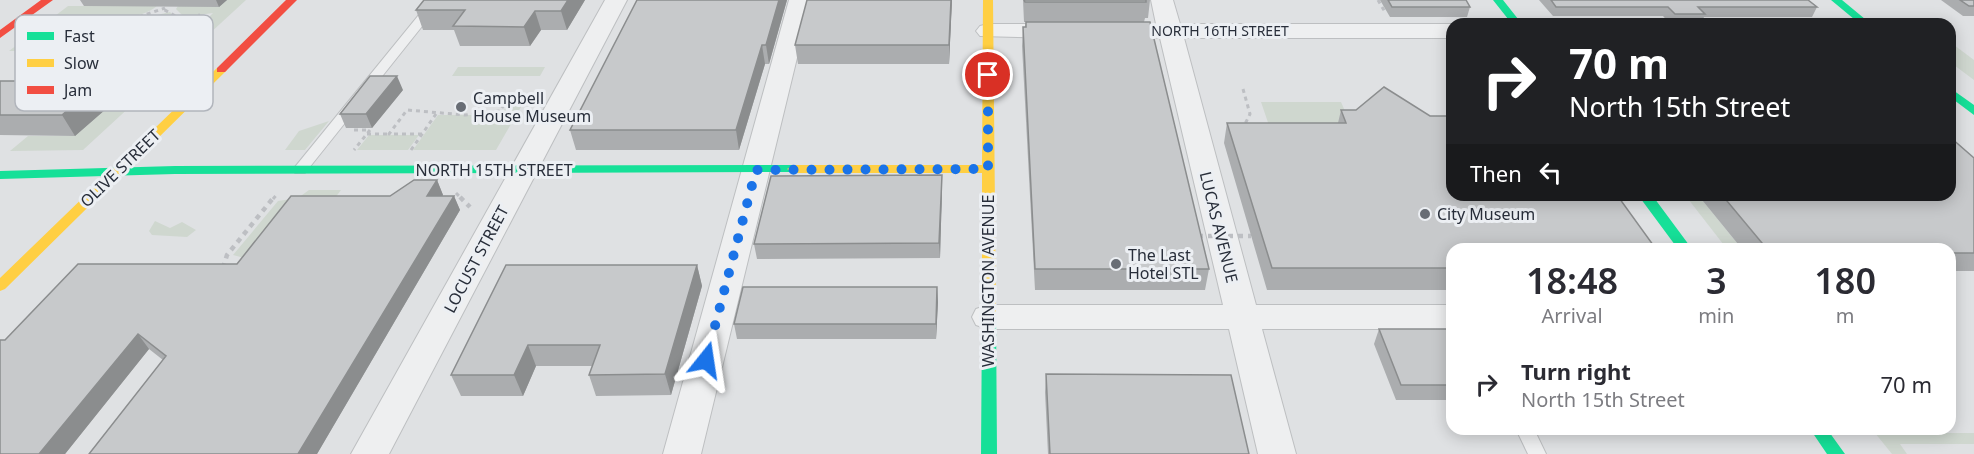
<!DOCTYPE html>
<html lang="en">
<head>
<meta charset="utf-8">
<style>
  body { margin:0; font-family:"Noto Sans",sans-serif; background:#f7f7f7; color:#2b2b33; height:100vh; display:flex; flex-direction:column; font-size:22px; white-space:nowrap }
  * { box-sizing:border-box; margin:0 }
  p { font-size:20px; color:#7c7c81 }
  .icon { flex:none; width:33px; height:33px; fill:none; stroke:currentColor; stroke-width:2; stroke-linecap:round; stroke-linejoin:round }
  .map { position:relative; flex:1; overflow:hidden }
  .drawer { position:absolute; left:1446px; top:243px; width:510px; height:192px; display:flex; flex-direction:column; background:#fff; border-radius:18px; box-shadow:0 3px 15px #0003 }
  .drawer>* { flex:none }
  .banner { position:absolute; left:1446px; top:18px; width:510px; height:183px; border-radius:18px; box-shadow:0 3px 15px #0003; background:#202124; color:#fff; overflow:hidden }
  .pin { position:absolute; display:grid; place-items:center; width:51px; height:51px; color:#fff; margin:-26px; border:3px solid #fff; border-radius:50%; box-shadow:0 2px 6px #0007 }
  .me { position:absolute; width:66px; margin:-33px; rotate:15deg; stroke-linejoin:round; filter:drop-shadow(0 0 4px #0008) }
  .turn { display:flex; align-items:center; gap:21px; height:126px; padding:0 24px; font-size:27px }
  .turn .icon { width:78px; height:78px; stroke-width:2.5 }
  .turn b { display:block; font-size:42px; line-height:51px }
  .then { display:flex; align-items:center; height:57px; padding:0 24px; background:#0003; gap:12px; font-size:22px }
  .eta { display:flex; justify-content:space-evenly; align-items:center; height:102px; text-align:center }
  .eta b { font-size:36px; font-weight:600; line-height:42px }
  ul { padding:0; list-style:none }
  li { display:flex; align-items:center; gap:18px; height:78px; padding:0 24px }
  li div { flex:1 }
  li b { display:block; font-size:22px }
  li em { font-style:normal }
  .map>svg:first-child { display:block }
</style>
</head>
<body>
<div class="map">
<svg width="1974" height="454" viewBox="0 0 1974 454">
  <rect width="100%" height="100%" fill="#dfe1e3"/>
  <path fill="#cfd7cf" d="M 227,0 L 246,0 L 83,150 L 10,151 L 28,136 L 75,136 L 56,102 L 80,81 L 147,81 L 180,51 L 95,51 C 114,27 143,45 166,48 C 172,48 179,48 185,47 L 199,34 L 188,33 L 184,20 L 198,17 L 194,21 L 205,21 L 213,13 L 184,17 L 176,9 L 178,6 Z
    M 68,6 L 157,6 C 137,22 113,15 90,22 L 87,21 L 93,16 L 73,16 L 67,21 L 73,22 L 40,35 L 42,41 C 35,45 29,42 22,48 L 43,48 L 51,42 L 89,46 L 91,47 L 88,51 L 9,51 Z
    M 170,12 L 176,19 L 138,34 L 122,34 L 128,30 L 132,21 Z
    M 1950,42 L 1974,60 L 1974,80 L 1950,62 Z
    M 458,67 L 545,67 L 540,76 L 452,76 Z
    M 510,100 L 525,100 L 496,150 L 413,150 L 438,115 L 496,115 L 503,112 Z
    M 1261,102 L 1341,102 L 1359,143 L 1275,143 Z
    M 329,121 L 305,150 L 285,150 L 299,131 Z
    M 369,135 L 419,135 L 408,150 L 357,150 Z
    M 309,190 L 341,190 L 326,210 L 248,259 L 233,255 L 278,201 L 298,198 Z
    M 1685,195 L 1698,195 L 1742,249 L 1727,249 Z
    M 155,221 L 170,228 L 182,222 L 196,230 L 187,237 L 152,235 L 149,231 Z
    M 1875,433 L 1974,433 L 1974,444 L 1900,444 L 1907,454 L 1892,454 Z"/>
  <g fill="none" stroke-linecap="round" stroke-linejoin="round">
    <g stroke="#bdbfc1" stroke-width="2">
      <path id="lane" d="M 431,0 L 443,0 L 305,173 L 295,173 L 293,170 L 295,167 Z
        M 1516,429 L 1534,429 L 1546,454 L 1528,454 Z"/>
    </g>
    <g stroke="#bdbfc1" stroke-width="2">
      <path id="street" d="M 605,0 L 627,0 L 389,454 L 351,454 Z
        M 789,0 L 811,0 L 701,454 L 663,454 Z
        M 1151,0 L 1173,0 L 1180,24 L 1452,24 L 1452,38 L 1184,38 L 1256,305 L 1452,305 L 1452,329 L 1262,329 L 1296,454 L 1258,454 L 1229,329 L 988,329 L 976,325 L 972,317 L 976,309 L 988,305 L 1223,305 L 1160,38 L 1144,36 L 1140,31 L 1144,26 L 1156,24 Z
        M 988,24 L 1062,24 L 1070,26 L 1074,31 L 1070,36 L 1062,38 L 980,36 L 976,31 L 980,26 Z"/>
    </g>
    <path stroke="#bdbfc3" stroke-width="3" stroke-dasharray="4 4" stroke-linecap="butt" d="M 1378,0 L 1385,12
      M 118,19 L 124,27 C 110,40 90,45 72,39 L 73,32 L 94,22 Z
      M 124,22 L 165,8
      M 138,36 L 181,19 L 200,15
      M 112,37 L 138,36 L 175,46 L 187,35 L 179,18 L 163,9
      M 72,39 L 45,39 L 42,36 L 68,25 L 85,24
      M 74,65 L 98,41
      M 71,84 L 93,65
      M 1243,89 L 1250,114 L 1245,124
      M 354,130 L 370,130 L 354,150
      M 367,134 L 389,134
      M 422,134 L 389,134 L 407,110 L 465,115 L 500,111 L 508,98 L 526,98
      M 411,150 L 436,114
      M 456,193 L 462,199
      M 273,199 L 278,193"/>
    <path stroke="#bdbfc3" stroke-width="4.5" stroke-dasharray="5 5" stroke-linecap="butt" d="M 460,197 L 470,207
      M 223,268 L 227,255 L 274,197"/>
    <use href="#lane" fill="#eeeff0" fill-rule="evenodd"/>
    <use href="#street" fill="#eeeff0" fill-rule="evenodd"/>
    <path fill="#16e098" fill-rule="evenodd" d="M 1493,0 L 1503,0 L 1522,24 L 1512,24 Z
      M 1831,0 L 1842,0 L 1871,24 L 1860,24 Z
      M 1950,88 L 1974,105 L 1974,115 L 1950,97 Z
      M 793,165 L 799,169 L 797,172 L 175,174 L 0,179 L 0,171 L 175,166 Z
      M 1638,195 L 1652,195 L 1692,249 L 1678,249 Z
      M 989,310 L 994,311 L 996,315 L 997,454 L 981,454 L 982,315 L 984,311 Z
      M 1810,429 L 1827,429 L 1845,454 L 1827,454 Z"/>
    <path fill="#ffcf43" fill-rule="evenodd" d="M 983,0 L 993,0 L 996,315 L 994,319 L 984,319 L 982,315 L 982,173 L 793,173 L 787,169 L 793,165 L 982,165 Z
      M 221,67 L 227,70 L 225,72 L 5,289 L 0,291 L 0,278 L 217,68 Z"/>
    <path fill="#f24e42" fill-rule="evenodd" d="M 41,0 L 53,0 L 0,38 L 0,30 Z
      M 286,0 L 297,0 L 225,72 L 217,72 L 217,68 Z"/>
    <path stroke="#bdbfc3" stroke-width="4.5" stroke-dasharray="5 5" stroke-linecap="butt" d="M 1198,236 L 1251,236"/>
  </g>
  <path fill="#abadaf" d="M 80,0 L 227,0 L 219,7 L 84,6 Z
    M 424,0 L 585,0 L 567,30 L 541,30 L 530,46 L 460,46 L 454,30 L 423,30 L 416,10 Z
    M 787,0 L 769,64 L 765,64 L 739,150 L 576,150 L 570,130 Z
    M 807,0 L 952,0 L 949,64 L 798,64 L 795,45 Z
    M 1023,0 L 1150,0 L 1148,18 L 1145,18 L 1144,22 L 1209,269 L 1205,290 L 1035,290 L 1022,46 L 1023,27 L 1025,27 L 1026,22 L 1024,22 Z
    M 1380,0 L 1466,0 L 1470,7 L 1467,17 L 1390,17 Z
    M 1539,0 L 1808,0 L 1817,7 L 1812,17 L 1704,17 L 1701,24 L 1670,24 L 1663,16 L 1553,16 Z
    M 1941,0 L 1974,0 L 1974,16 L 1963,16 Z
    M 0,81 L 101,81 L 114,102 L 75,136 L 0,135 Z
    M 403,90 L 372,128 L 346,128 L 340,114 Z
    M 1341,110 L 1452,249 L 1452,290 L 1267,290 L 1224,143 L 1227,123 L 1338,123 Z
    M 1974,158 L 1974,271 L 1950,271 L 1950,249 L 1742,249 L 1698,195 L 1950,195 Z
    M 942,175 L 942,190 L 940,258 L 757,259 L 754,244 Z
    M 437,180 L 443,195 L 442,196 L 454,196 L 460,210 L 317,454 L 89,454 L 163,360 L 149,349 L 65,454 L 0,454 L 5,340 L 237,264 Z
    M 697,265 L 702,286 L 671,395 L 596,396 L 589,375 L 592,366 L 536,366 L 523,396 L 461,396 L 451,375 Z
    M 937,287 L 938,302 L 936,339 L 737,339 L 734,324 Z
    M 1379,329 L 1452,329 L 1452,400 L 1396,400 L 1374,344 Z
    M 1046,374 L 1249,454 L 1048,454 L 1045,392 Z"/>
  <path fill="#8b8d8e" d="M 216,0 L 227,0 L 219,7 Z
    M 568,0 L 585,0 L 567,30 L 561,11 Z
    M 779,0 L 787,0 L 769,64 L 766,45 Z
    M 951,0 L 952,0 L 949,64 L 949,45 Z
    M 535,11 L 541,30 L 530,46 L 524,27 Z
    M 762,45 L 765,64 L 739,150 L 736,130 Z
    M 397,76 L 403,90 L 372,128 L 366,114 Z
    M 101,81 L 114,102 L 75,136 L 62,115 Z
    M 942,175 L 942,190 L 940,258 L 939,243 Z
    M 437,180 L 443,195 L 433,210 L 427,196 Z
    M 454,196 L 460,210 L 317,454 L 298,454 Z
    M 697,265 L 702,286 L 671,395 L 665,374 Z
    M 937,287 L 938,302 L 936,339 L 936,324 Z
    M 138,334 L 149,349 L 65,454 L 39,454 Z
    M 528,345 L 536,366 L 523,396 L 514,375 Z"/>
  <path fill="#c7c9cb" stroke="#8b8d8e" stroke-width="1.5" d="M 424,0 L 568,0 L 561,11 L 535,11 L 524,27 L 453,26 L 465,10 L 416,10 Z
    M 637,0 L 779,0 L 766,45 L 762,45 L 736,130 L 570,130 Z
    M 807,0 L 951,0 L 949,45 L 795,45 Z
    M 1024,0 L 1146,0 L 1146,2 L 1025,2 Z
    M 1388,0 L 1466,0 L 1470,7 L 1392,7 Z
    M 1551,0 L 1808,0 L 1817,7 L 1698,7 L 1705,14 L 1675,14 L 1668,7 L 1556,7 Z
    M 1960,0 L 1974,0 L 1974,6 L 1969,6 Z
    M 1026,22 L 1150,22 L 1209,269 L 1035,269 L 1023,27 L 1026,27 Z
    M 370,76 L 397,76 L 366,114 L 340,114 Z
    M 0,81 L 101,81 L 62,115 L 0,115 Z
    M 1384,87 L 1430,116 L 1452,116 L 1452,195 L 1617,195 L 1656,249 L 1452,249 L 1452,268 L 1272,268 L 1227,123 L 1346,123 L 1341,110 L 1356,110 Z
    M 1950,137 L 1974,158 L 1974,253 L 1950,253 L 1950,249 L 1767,249 L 1722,195 L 1950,195 Z
    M 942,175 L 939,243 L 754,244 L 771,176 Z
    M 414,180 L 437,180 L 427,196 L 454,196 L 298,454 L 89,454 L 166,356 L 138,334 L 39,454 L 0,454 L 0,340 L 5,340 L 78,264 L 237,264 L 291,196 L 390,196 Z
    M 506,265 L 697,265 L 665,374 L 589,375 L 600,345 L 528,345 L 514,375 L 451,375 Z
    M 743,287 L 937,287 L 936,324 L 734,324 Z
    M 1379,329 L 1452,329 L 1452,385 L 1401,385 Z
    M 1046,374 L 1231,375 L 1249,454 L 1050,454 Z"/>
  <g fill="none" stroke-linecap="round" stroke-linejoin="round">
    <path stroke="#1a73e8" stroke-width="10" stroke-dasharray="0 18" d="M 706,360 L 756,170 L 988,169 L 988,75"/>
  </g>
  <g fill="#686d75" stroke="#eceff3" stroke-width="2">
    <circle cx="461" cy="107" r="6"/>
    <circle cx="1425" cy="214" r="6"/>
    <circle cx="1116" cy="264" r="6"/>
  </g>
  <g text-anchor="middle" stroke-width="6" stroke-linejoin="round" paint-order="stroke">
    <g font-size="14" fill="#282e3a" stroke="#eceff3">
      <text x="1220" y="36">NORTH 16TH STREET</text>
    </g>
    <g font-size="16" fill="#282e3a" stroke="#eceff3" text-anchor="start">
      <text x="473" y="104">Campbell<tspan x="473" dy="18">House Museum</tspan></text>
      <text x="1437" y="220">City Museum</text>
      <text x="1128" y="261">The Last<tspan x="1128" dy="18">Hotel STL</tspan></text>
    </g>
    <g font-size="16" fill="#282e3a" stroke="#eceff3">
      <text transform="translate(120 168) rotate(-44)" y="6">OLIVE STREET</text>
      <text x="494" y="176">NORTH 15TH STREET</text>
      <text transform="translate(1219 227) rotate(76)" y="6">LUCAS AVENUE</text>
      <text transform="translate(476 259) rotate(-62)" y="6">LOCUST STREET</text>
      <text transform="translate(988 281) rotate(-90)" y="6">WASHINGTON AVENUE</text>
    </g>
  </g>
  <rect x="15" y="15" width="198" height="96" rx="9" fill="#eceff3" stroke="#b1b5bc" stroke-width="1.5"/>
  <rect x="27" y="32" width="27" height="8" fill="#16e098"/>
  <rect x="27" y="59" width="27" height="8" fill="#ffcf43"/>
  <rect x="27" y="86" width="27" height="8" fill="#f24e42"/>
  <g font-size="16" fill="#282e3a">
    <text x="64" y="42">Fast</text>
    <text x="64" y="69">Slow</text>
    <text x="64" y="96">Jam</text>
  </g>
</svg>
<div class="pin" style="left:988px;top:75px;background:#d93025"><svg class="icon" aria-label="arrive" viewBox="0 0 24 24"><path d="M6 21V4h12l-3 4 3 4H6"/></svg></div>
<svg class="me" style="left:706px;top:360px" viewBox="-20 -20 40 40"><path d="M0-17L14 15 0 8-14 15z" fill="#1a73e8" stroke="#fff" stroke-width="4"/></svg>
<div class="banner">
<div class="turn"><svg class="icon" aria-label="right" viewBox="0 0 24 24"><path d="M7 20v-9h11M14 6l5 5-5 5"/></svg><div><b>70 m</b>North 15th Street</div></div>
<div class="then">Then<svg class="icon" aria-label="left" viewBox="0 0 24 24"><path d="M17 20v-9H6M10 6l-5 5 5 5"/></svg></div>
</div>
<section class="drawer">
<div class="eta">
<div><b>18:48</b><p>Arrival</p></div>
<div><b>3</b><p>min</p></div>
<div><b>180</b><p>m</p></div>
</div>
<ul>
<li><svg class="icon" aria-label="right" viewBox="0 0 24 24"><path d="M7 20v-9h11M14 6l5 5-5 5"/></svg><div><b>Turn right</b><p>North 15th Street</p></div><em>70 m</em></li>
</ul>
</section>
</div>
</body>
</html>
